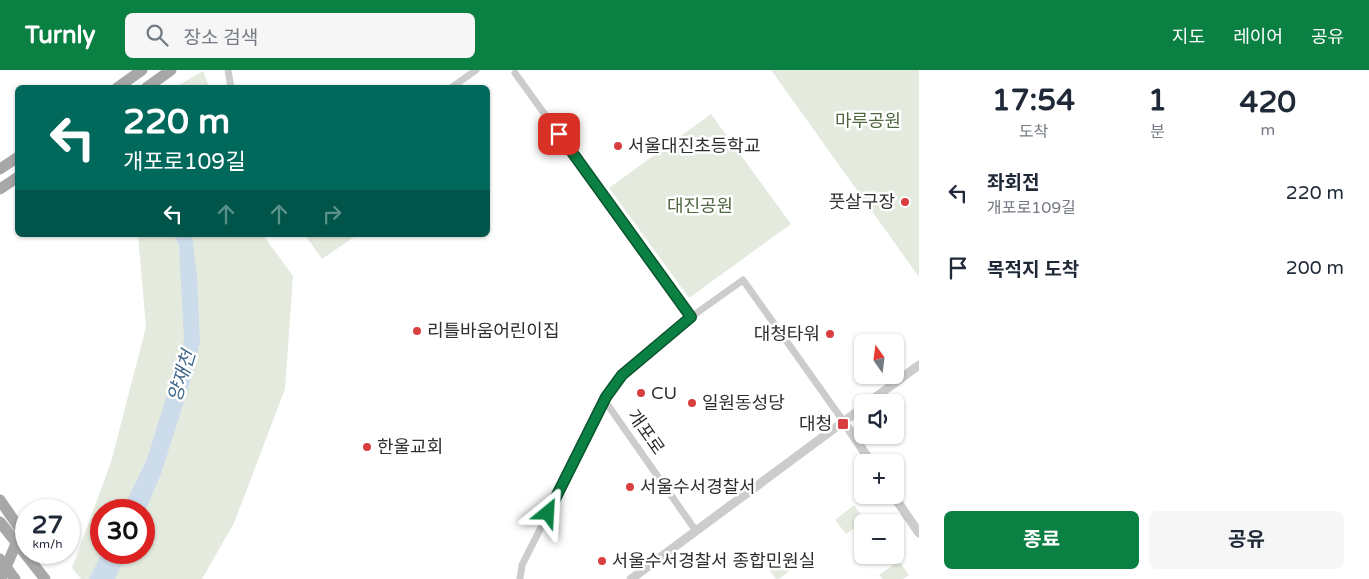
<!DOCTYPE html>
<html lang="ko">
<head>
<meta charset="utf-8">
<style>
  body { margin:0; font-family:"Varela Round","Noto Sans KR",sans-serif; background:#f6f6f7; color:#1f2937; height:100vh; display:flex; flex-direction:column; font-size:19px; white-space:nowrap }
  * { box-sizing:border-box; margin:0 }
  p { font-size:16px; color:#747a83 }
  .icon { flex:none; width:28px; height:28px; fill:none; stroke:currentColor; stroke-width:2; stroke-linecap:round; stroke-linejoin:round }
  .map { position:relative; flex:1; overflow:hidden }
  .sheet { display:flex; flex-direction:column; background:#fff; width:450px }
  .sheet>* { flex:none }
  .top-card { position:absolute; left:15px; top:15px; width:475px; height:152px; border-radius:8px; box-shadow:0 1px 4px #0004; background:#00695c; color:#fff; overflow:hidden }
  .needle { width:32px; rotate:346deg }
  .controls { position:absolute; left:854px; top:264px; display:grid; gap:10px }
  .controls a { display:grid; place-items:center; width:50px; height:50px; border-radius:8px; background:#fff; box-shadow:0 1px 4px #0004; font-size:25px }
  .speed { position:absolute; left:15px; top:429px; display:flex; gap:10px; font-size:25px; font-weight:700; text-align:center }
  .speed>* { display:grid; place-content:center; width:65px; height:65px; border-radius:50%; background:#fff; box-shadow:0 1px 4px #0004; line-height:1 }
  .speed small { font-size:12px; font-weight:400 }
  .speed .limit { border:8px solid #d22; background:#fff; color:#111 }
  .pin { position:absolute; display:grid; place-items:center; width:42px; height:42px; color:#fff; margin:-21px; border-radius:10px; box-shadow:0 2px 8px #0006 }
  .me { position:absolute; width:55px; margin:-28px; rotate:27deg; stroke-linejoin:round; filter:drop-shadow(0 0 4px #0008) }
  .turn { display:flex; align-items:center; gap:18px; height:105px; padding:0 25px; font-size:22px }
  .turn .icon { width:65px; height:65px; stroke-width:2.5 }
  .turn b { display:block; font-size:35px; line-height:42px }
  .lanes { display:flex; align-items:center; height:48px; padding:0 25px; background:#0003; justify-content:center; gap:25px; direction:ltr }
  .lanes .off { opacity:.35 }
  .eta { display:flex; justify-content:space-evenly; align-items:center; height:85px; text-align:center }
  .eta b { font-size:30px; font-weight:700; line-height:35px }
  .button { display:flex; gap:10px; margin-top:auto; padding:10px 25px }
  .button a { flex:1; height:58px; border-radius:8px; background:#0b8043; color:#fff; font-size:20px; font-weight:700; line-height:58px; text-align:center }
  .button a+a { background:#f6f6f7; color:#1f2937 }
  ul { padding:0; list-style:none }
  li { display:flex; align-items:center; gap:15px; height:75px; padding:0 25px }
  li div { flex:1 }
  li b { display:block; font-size:19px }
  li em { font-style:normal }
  header { display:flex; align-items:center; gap:30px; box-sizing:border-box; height:70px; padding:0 25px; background:#0b8043; color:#fff }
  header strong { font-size:24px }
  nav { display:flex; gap:28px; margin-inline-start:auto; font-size:18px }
  .search { width:350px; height:45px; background:#f6f6f7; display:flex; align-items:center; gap:12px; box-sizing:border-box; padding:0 18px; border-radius:8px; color:#747a83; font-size:19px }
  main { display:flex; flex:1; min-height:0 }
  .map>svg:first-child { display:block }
</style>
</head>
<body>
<header>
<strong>Turnly</strong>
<div class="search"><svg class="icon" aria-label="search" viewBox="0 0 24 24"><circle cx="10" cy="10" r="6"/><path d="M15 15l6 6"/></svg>장소 검색</div>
<nav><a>지도</a><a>레이어</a><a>공유</a></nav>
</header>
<main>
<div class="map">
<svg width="919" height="509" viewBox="0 0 919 509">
  <rect width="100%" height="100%" fill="#fff"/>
  <path fill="#e4ebde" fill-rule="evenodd" d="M 771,0 L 919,0 L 919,207 Z
    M 203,1 L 209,17 L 175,17 Z
    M 711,44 L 791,154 L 689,228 L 609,118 Z
    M 138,165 L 263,165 L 293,206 L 285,319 L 234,453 L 202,509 L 81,509 L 72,498 L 111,392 L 146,257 ZM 101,440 L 144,440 L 144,482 L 101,482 Z
    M 305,165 L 357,165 L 322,189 Z
    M 854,435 L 865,450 L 846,464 L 835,450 Z
    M 786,482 L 796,496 L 779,509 L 776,509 L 766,496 Z
    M 899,491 L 909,505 L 903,509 L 883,509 L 879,505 Z"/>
  <path fill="#ccdcea" d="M 175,165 L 192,165 L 197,206 L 200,272 L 189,316 L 161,404 L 144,444 L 144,440 L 122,440 L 147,389 L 184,270 L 179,176 Z
    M 102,483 L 127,483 L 115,509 L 89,509 Z"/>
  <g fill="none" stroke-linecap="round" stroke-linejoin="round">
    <path stroke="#ccc" stroke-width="7" d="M 228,0 L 231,18
      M 515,3 L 691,247
      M 451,18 L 476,0
      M 605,331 L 696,461
      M 520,509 L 522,495 L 607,327 L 622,305 L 691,247 L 743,210 L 844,352"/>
    <path stroke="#ccc" stroke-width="9" d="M 869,332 L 919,295
      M 844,352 L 871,392
      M 893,425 L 919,463
      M 631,509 L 862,338"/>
    <path stroke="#a7a7a7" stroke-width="11" d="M 117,18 L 142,0
      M 146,18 L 171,0
      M 0,99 L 18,87
      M 0,119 L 18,107
      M 0,430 L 24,465 L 15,476 L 1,509"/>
    <path stroke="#a7a7a7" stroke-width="11" d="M 0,452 L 45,509
      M 0,489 L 15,509"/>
  </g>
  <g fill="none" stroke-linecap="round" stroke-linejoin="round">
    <g stroke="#07532c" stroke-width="12">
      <path id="route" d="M 548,443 L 606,327 L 622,305 L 691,247 L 559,64"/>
    </g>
    <use href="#route" stroke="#0b8043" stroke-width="9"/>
  </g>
  <g fill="#d93f3f" stroke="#fff" stroke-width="2">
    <circle cx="618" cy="76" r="5"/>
    <circle cx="905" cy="132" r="5"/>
    <circle cx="417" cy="261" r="5"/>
    <circle cx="830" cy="264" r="5"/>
    <circle cx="641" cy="323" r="5"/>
    <circle cx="692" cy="333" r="5"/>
    <rect x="837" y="348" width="12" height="12" rx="2.5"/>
    <circle cx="367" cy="377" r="5"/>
    <circle cx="630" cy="417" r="5"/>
    <circle cx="602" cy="491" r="5"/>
  </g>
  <g text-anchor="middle" stroke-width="5" stroke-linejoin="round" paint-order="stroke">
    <g font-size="18" fill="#506840" stroke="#fff">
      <text x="868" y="57">마루공원</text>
      <text x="700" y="142">대진공원</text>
    </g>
    <g font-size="18" fill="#2f2f2f" stroke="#fff" text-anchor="start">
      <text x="628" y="82">서울대진초등학교</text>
      <text x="895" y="138" text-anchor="end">풋살구장</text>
      <text x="427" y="267">리틀바움어린이집</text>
      <text x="820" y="270" text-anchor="end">대청타워</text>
      <text x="651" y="329">CU</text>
      <text x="702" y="339">일원동성당</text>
      <text x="832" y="360" text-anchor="end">대청</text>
      <text x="377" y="383">한울교회</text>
      <text x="640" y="423">서울수서경찰서</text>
      <text x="612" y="497">서울수서경찰서 종합민원실</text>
    </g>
    <g font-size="18" fill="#2f2f2f" stroke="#fff">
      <text transform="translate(646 362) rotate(55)" y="6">개포로</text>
    </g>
    <g font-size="19" font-style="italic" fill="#436a8c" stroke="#fff">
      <text transform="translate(181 306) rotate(-73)" y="7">양재천</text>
    </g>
  </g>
</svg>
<div class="controls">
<a><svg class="needle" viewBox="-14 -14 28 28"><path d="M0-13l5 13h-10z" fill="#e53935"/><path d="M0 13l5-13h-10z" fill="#747a83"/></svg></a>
<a><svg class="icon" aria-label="sound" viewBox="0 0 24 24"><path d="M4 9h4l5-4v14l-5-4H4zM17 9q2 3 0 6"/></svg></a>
<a>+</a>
<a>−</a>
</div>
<div class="speed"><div>27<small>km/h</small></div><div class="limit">30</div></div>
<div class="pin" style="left:559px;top:64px;background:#d93025"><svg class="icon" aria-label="arrive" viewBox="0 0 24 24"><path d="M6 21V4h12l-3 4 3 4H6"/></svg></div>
<svg class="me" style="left:548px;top:443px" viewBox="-20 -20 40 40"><path d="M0-17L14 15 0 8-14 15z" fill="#0b8043" stroke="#fff" stroke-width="4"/></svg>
<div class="top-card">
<div class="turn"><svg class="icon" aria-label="left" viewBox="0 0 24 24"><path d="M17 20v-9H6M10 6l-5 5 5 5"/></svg><div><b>220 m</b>개포로109길</div></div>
<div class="lanes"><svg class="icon" aria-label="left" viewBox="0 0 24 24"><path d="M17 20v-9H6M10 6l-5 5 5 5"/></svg><svg class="icon off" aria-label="ahead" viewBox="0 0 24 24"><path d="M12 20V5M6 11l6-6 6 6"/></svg><svg class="icon off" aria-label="ahead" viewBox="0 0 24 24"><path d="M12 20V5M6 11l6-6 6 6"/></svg><svg class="icon off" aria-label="right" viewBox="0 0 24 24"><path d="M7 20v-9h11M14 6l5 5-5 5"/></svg></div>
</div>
</div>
<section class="sheet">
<div class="eta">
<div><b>17:54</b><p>도착</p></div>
<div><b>1</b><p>분</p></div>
<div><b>420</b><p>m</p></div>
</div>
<ul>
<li><svg class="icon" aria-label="left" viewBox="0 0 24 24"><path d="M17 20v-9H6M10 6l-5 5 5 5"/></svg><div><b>좌회전</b><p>개포로109길</p></div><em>220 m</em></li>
<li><svg class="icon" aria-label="arrive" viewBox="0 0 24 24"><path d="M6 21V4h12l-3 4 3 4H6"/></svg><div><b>목적지 도착</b></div><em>200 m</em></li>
</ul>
<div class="button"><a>종료</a><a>공유</a></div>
</section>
</main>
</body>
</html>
